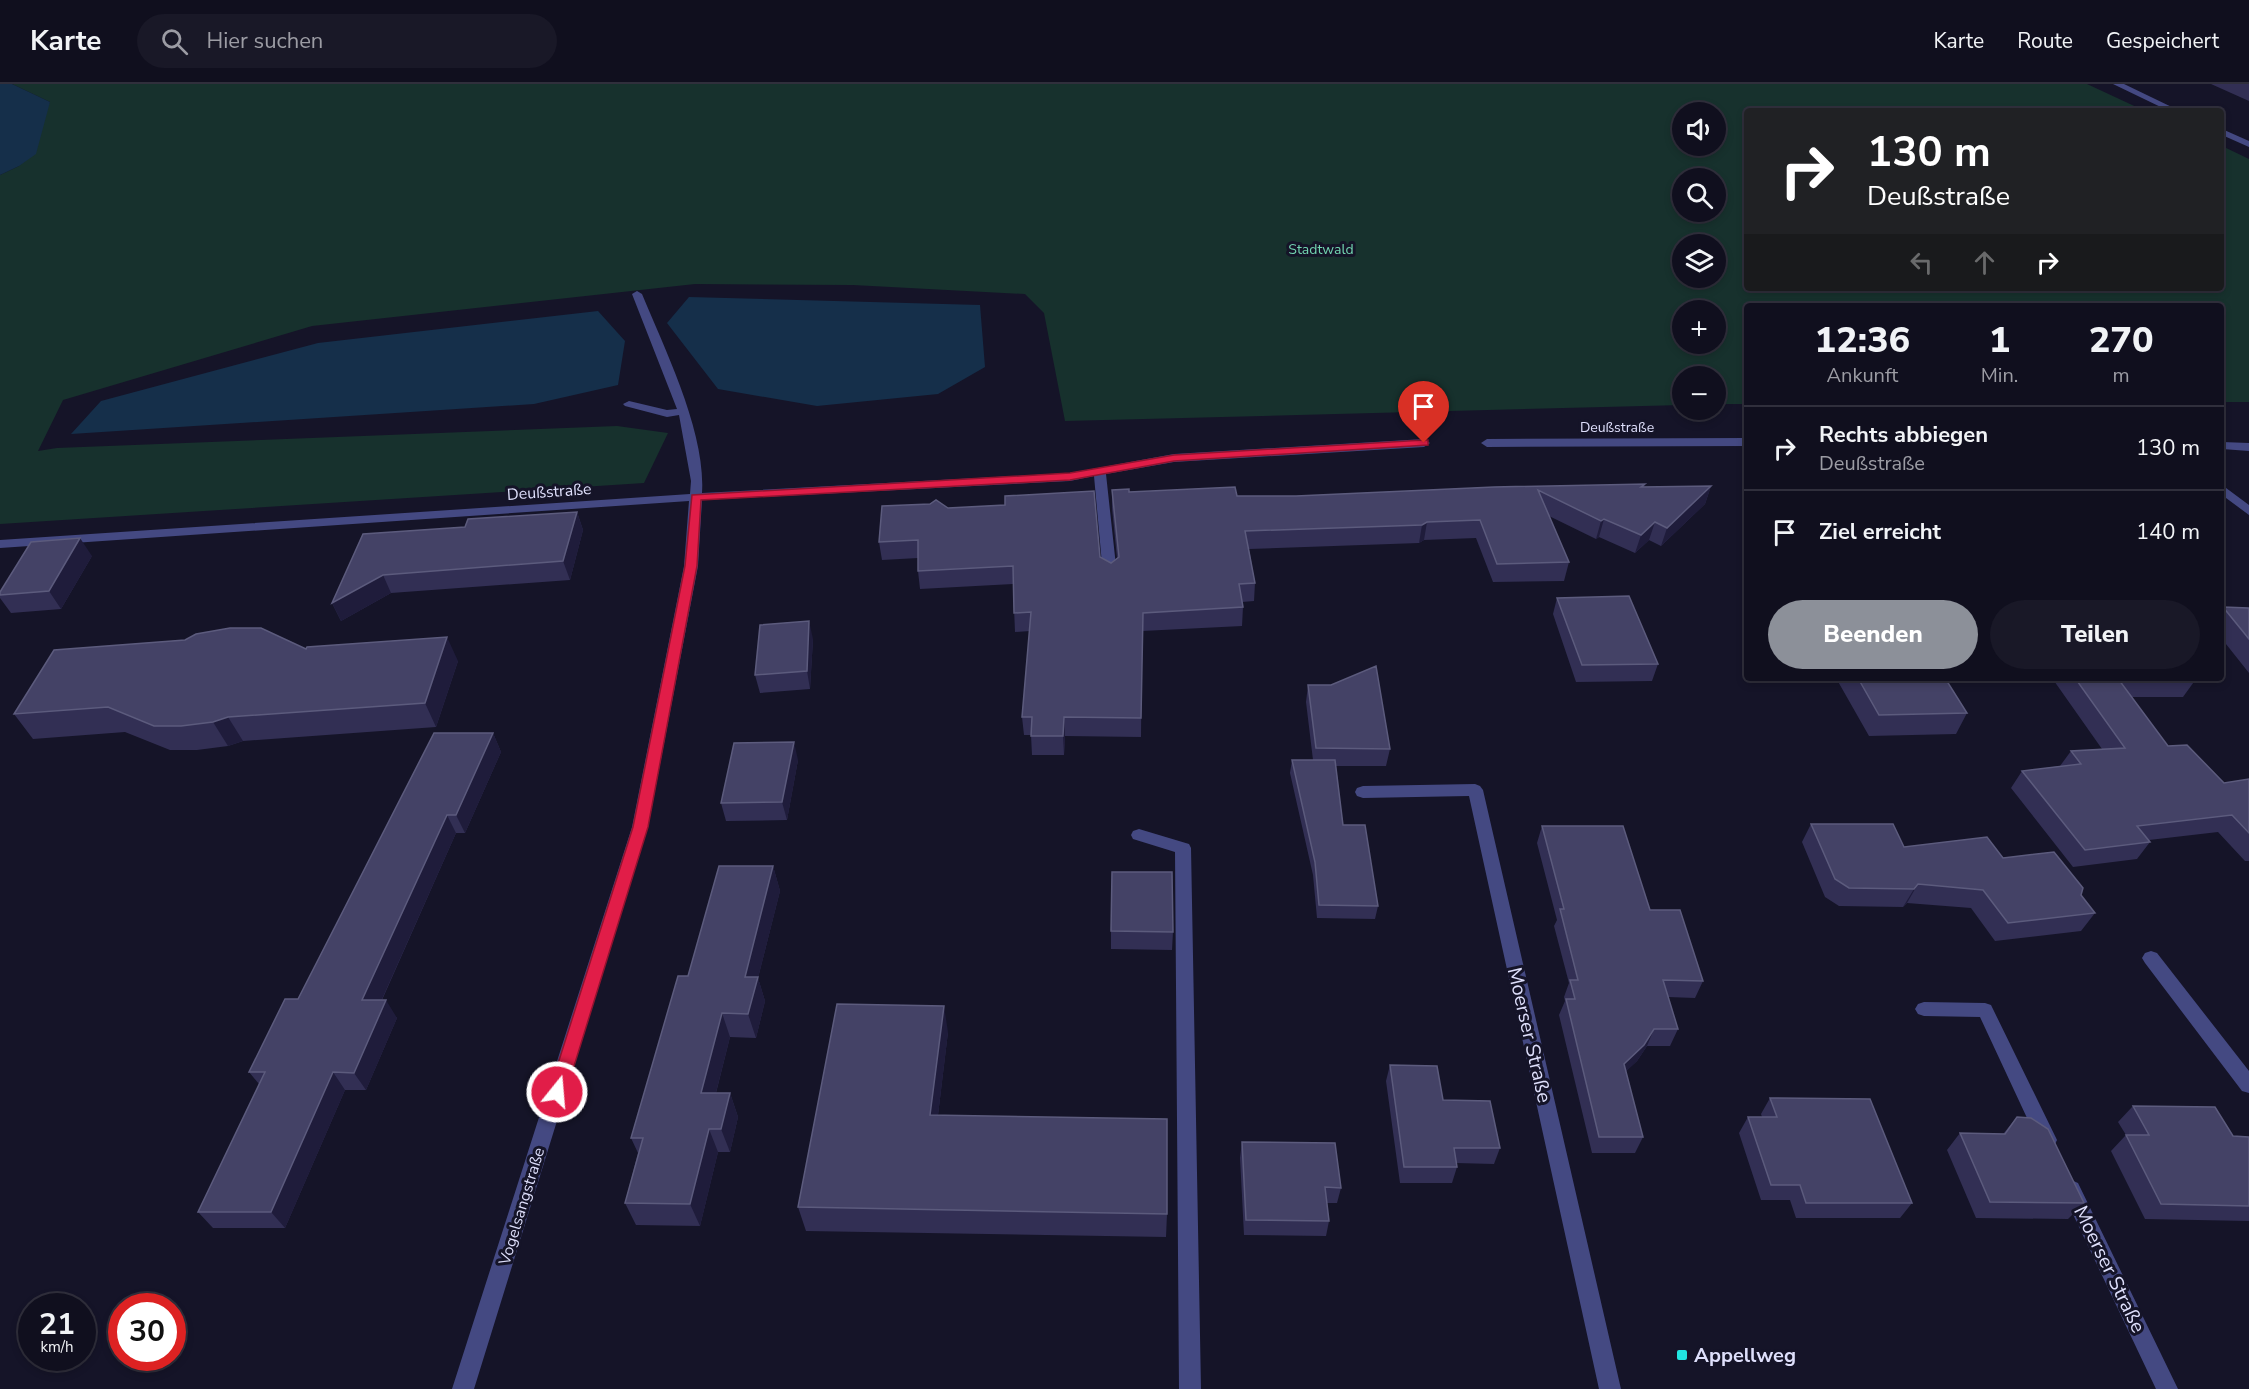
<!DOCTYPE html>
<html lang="de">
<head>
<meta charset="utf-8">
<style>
  body { margin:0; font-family:"Nunito Sans",sans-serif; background:#191827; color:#f1f3f6; height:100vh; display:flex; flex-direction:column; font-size:22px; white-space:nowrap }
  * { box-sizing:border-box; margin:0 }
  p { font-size:20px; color:#9c9ca4 }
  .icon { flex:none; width:33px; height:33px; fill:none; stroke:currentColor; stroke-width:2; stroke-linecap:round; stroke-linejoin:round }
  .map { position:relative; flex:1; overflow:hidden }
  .panel { position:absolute; left:1744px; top:219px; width:480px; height:378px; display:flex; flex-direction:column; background:#100f1e; border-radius:6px; box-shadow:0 3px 9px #0003,0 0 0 2px #302f3c }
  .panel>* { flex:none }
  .banner { position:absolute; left:1744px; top:24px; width:480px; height:183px; border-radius:6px; box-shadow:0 3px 9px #0003,0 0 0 2px #302f3c; background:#202124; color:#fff; overflow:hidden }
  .buttons { position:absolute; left:1672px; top:18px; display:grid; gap:12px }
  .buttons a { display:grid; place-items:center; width:54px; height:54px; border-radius:50%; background:#100f1e; box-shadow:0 3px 9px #0003,0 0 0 2px #302f3c; font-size:30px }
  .speed { position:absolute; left:18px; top:1209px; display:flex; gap:12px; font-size:30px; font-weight:700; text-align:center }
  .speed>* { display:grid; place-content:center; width:78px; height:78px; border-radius:50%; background:#100f1e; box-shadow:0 3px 9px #0003,0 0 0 2px #302f3c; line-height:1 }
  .speed small { font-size:15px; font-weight:400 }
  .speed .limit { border:9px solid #d22; background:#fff; color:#111 }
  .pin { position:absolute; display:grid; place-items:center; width:51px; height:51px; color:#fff; margin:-62px -26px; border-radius:50% 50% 50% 0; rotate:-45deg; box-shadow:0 0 6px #0007 }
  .pin .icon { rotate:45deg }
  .me { position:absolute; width:66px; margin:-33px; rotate:17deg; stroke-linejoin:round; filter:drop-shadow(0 0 4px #0008) }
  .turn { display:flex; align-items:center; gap:21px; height:126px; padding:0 24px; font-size:27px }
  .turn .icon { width:78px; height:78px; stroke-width:2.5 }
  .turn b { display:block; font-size:42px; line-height:51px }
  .lanes { display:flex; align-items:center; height:57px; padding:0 24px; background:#0003; justify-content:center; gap:30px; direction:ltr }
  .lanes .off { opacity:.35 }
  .eta { display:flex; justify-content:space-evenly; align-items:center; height:102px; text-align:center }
  .eta b { font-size:36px; font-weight:800; line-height:42px }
  .button { display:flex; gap:12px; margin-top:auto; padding:12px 24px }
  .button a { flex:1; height:69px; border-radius:36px; background:#8c9099; color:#fff; font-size:24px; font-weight:800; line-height:69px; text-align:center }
  .button a+a { background:#191827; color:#f1f3f6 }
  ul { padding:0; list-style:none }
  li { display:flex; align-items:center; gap:18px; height:84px; padding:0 24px; border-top:2px solid #302f3c }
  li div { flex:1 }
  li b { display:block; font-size:22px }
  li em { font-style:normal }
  header { display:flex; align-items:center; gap:36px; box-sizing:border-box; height:84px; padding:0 30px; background:#100f1e; border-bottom:2px solid #302f3c }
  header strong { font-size:28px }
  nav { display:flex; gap:33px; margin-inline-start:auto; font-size:21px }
  .search { width:420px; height:54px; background:#191827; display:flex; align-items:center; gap:15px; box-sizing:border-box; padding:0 21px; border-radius:33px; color:#9c9ca4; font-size:22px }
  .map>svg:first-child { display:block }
</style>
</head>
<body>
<header>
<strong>Karte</strong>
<div class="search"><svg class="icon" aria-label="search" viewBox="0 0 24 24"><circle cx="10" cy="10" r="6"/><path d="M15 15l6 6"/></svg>Hier suchen</div>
<nav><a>Karte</a><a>Route</a><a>Gespeichert</a></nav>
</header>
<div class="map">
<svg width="2249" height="1305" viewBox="0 0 2249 1305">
  <rect width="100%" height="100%" fill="#151428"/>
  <path fill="#17312d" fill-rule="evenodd" d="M 12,0 L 2087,0 L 2145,27 L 1748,27 L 1748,204 L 2222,204 L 2222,62 L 2249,75 L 2249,318 L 2222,318 L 2222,222 L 1748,222 L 1747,320 L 1716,320 L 1716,292 L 1683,292 L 1683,321 L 1065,337 L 1044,229 L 1025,210 L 853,201 L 695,200 L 312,242 L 63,316 L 38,367 L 57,364 L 617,342 L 668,349 L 644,399 L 0,440 L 0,91 L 19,82 L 50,18 ZM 1683,28 L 1716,28 L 1716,62 L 1683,62 ZM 1683,94 L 1716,94 L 1716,128 L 1683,128 ZM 1683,160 L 1716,160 L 1716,194 L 1683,194 ZM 1683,226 L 1716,226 L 1716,260 L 1683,260 Z"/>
  <path fill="#152f4a" d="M 0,0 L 12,0 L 50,18 L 36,70 L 19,82 L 0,91 Z
    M 689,213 L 980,221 L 985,283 L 938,310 L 817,322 L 718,305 L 667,239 Z
    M 598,227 L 625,257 L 618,301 L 534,320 L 71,350 L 101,317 L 318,259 Z"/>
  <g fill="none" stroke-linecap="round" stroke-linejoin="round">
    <path fill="#444982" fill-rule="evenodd" d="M 2113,0 L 2124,0 L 2180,27 L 2169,27 Z
      M 2222,45 L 2249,57 L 2249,63 L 2222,51 Z
      M 637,207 L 642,210 C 665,266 706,348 702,409 L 1070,389 L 1174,370 L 1424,355 L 1430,359 L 1424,363 L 1174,378 L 1106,390 L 1117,491 L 1110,495 L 1103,491 L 1094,392 L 1070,397 L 702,416 L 698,482 L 648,743 L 474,1305 L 452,1305 L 632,743 L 684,482 L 689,417 L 0,464 L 0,456 L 690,410 L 691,397 L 679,331 L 667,333 L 625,322 L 623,320 L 629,317 L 667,326 L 677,325 L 632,210 Z
      M 1748,354 L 1748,362 L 1487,363 L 1481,359 L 1487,355 Z
      M 2222,358 L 2249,359 L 2249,367 L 2222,365 Z
      M 2222,401 L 2249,421 L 2249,431 L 2222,411 Z
      M 1475,700 L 1480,702 L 1483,706 L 1621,1305 L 1599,1305 L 1469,712 L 1363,714 L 1357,712 L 1355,708 L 1357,704 L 1363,702 Z
      M 1139,745 L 1189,760 L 1191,764 L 1201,1305 L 1179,1305 L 1175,768 L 1133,755 L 1131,751 L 1133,747 Z
      M 2151,867 L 2157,869 L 2249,987 L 2249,1009 L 2242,1007 L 2145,879 L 2142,874 L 2145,869 Z
      M 1924,918 L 1985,919 L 1991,921 L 2057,1056 L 2054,1062 L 2047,1065 L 2040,1062 L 1980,933 L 1924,932 L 1918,930 L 1915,925 L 1918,920 Z
      M 2071,1096 L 2078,1099 L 2178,1305 L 2156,1305 L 2061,1105 L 2064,1099 Z"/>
  </g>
  <path fill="#322f54" d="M 2211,0 L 2249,0 L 2249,17 Z
    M 1645,400 L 1644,403 L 1711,402 L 1705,420 L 1661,462 L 1649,456 L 1635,469 L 1599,453 L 1596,455 L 1549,432 L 1569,478 L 1564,497 L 1493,498 L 1476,454 L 1424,456 L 1419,459 L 1249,465 L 1255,499 L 1254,517 L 1242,518 L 1243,523 L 1242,542 L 1142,547 L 1141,653 L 1065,652 L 1064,671 L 1032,671 L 1031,651 L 1024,651 L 1022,633 L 1030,547 L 1015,548 L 1013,500 L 920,505 L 918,487 L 918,474 L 882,476 L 879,458 L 948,424 L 1005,421 L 1111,479 L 1117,474 L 1112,424 L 1112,406 L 1129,408 L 1237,412 L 1296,412 Z
    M 577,428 L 583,446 L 570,496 L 391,509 L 341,537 L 332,519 L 465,443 Z
    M 92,472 L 61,525 L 11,529 L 0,514 L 0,508 Z
    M 1557,514 L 1658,580 L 1652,597 L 1576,598 L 1553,530 Z
    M 2223,523 L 2249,524 L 2249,589 L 2222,555 L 2222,525 Z
    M 813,555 L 810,605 L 760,609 L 755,591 Z
    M 185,556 L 306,565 L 458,577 L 436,643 L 243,657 L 228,662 L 197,666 L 170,666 L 125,648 L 33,655 L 14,630 Z
    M 1836,594 L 1945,594 L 1967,629 L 1956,650 L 1869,652 Z
    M 2052,594 L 2195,594 L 2196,595 L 2183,613 L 2131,613 L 2168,662 L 2224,699 L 2249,695 L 2249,777 L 2245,777 L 2218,748 L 2149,756 L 2150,758 L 2137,775 L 2073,783 L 2011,704 L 2022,687 L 2060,682 L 2071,667 L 2102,665 Z
    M 1308,601 L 1390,665 L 1386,682 L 1336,682 L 1343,741 L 1378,822 L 1375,835 L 1317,834 L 1313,791 L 1290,689 L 1292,676 L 1313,676 L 1306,618 Z
    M 493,649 L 501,668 L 465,749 L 456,749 L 382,916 L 397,934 L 366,1006 L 345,1006 L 285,1144 L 213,1144 L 198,1128 L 259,1000 L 249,988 L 298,915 Z
    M 798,676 L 787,736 L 726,737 L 721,719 Z
    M 1811,740 L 1904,763 L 2003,774 L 2081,811 L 2095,829 L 2081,847 L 1995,857 L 1971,824 L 1907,819 L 1903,823 L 1839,822 L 1825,813 L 1802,758 Z
    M 1542,742 L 1650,826 L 1703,897 L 1695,914 L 1668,913 L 1678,945 L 1670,962 L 1647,962 L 1637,977 L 1626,987 L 1643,1053 L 1635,1069 L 1592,1069 L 1559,931 L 1565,917 L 1564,913 L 1569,899 L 1554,842 L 1557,836 L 1537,759 Z
    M 773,782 L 780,807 L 758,894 L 765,917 L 756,954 L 730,953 L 716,1009 L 730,1009 L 738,1033 L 730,1068 L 718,1068 L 700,1142 L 636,1141 L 625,1119 L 638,1069 L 631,1054 L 688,892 Z
    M 1111,847 L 1173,848 L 1172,866 L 1111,865 Z
    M 948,948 L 938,1031 L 1167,1130 L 1166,1153 L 806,1147 L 798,1123 Z
    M 1390,981 L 1443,1016 L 1500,1064 L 1494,1080 L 1456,1079 L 1457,1083 L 1452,1099 L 1400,1099 L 1386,997 Z
    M 1770,1014 L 1912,1119 L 1900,1134 L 1796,1134 L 1790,1116 L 1761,1116 L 1739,1049 L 1748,1033 L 1762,1033 L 1761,1030 Z
    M 2133,1022 L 2233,1052 L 2249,1053 L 2249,1137 L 2145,1135 L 2111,1067 L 2126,1051 L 2118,1038 Z
    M 2017,1033 L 2084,1119 L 2068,1135 L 1976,1134 L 1947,1066 L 1960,1049 L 2003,1050 Z
    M 1242,1058 L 1341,1104 L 1337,1119 L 1327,1119 L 1329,1137 L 1326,1152 L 1244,1151 L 1240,1074 Z"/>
  <path fill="#1f1c3b" d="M 1711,402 L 1705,420 L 1661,462 L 1667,444 Z
    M 577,428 L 583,446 L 570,496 L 563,477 Z
    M 1604,435 L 1599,453 L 1596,455 L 1601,437 Z
    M 1427,438 L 1424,456 L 1419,459 L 1422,441 Z
    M 1655,438 L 1649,456 L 1635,469 L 1641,451 Z
    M 80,454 L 92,472 L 61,525 L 49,507 Z
    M 383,491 L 391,509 L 341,537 L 332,519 Z
    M 809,537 L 813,555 L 810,605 L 807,587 Z
    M 447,553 L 458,577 L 436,643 L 425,619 Z
    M 228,633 L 243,657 L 228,662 L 213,638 Z
    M 1064,633 L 1065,652 L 1064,671 L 1063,652 Z
    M 493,649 L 501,668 L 465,749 L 456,731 Z
    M 794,658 L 798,676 L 787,736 L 782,718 Z
    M 447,731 L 456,749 L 374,933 L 362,916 Z
    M 773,782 L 780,807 L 758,894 L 765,917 L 756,954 L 748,930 L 745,893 Z
    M 1918,800 L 1907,819 L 1903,823 L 1914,805 Z
    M 386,916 L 397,934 L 366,1006 L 354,989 Z
    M 944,922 L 948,948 L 935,1056 L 930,1031 Z
    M 722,929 L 730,953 L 710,1032 L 701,1009 Z
    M 1654,945 L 1647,962 L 1637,977 L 1617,996 L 1624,980 Z
    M 333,988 L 345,1006 L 285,1144 L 271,1128 Z
    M 730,1009 L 738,1033 L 730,1068 L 721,1045 Z
    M 709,1045 L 718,1068 L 700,1142 L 690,1120 Z"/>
  <path fill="#444266" stroke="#5c5b7d" stroke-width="1.5" d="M 1645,400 L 1641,403 L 1711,402 L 1667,444 L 1655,438 L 1641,451 L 1604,435 L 1601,437 L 1538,406 L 1569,478 L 1497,480 L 1480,436 L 1427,438 L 1422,441 L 1245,447 L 1255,499 L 1239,500 L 1243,523 L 1143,529 L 1141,634 L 1064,633 L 1063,652 L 1031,652 L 1032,633 L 1022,633 L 1031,528 L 1014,529 L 1013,482 L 918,487 L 918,456 L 879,458 L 882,422 L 930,420 L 936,416 L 948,424 L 1005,421 L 1005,412 L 1094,407 L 1100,473 L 1111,479 L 1119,473 L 1112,406 L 1129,405 L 1129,408 L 1235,403 L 1237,412 L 1296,412 L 1494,403 Z
    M 577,428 L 563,477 L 383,491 L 332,519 L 363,450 L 465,443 L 468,435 Z
    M 80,454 L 49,507 L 0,511 L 0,508 L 31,458 Z
    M 1629,512 L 1658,580 L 1582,581 L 1557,514 Z
    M 2223,523 L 2249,524 L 2249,555 Z
    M 809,537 L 807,587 L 755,591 L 760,541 Z
    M 230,544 L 261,544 L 306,565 L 307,563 L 447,553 L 425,619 L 228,633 L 213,638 L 181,642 L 154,642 L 108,623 L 14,630 L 54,566 L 185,556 L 196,550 Z
    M 1376,582 L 1390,665 L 1316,664 L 1308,601 L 1331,601 Z
    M 1858,594 L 1945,594 L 1967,629 L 1879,631 Z
    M 2075,594 L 2195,594 L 2196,595 L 2119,596 L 2168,662 L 2187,661 L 2224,699 L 2249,695 L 2249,749 L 2232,731 L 2137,742 L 2150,758 L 2085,766 L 2022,687 L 2081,680 L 2071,667 L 2125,664 Z
    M 434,649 L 493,649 L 456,731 L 447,731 L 362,916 L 386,916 L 354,989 L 333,988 L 271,1128 L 198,1128 L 265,988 L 249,988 L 285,915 L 298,915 Z
    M 794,658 L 782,718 L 721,719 L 734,659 Z
    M 1292,676 L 1335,676 L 1343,741 L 1365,741 L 1378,822 L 1319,821 L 1315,778 Z
    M 1811,740 L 1893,740 L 1904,763 L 1987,753 L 2003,774 L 2054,768 L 2083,804 L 2081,811 L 2095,829 L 2008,839 L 1983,806 L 1918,800 L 1914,805 L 1849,804 L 1835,795 Z
    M 1542,742 L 1623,742 L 1650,826 L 1680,826 L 1703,897 L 1663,896 L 1678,945 L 1654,945 L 1644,961 L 1624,980 L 1643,1053 L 1599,1053 L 1566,915 L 1575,915 L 1570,896 L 1578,896 L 1560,825 L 1564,825 Z
    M 719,782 L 773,782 L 745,893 L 758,893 L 748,930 L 722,929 L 701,1009 L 730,1009 L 721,1045 L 709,1045 L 690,1120 L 625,1119 L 643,1054 L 631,1054 L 678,892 L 688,892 Z
    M 1112,788 L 1172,788 L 1173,848 L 1111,847 Z
    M 837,920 L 944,922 L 930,1031 L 1167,1035 L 1167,1130 L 798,1123 Z
    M 1390,981 L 1437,982 L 1443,1016 L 1490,1017 L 1500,1064 L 1454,1064 L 1457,1083 L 1404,1083 Z
    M 1770,1014 L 1870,1015 L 1912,1119 L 1806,1119 L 1800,1101 L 1771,1101 L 1748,1033 L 1777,1033 Z
    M 2133,1022 L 2215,1023 L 2233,1052 L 2249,1053 L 2249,1122 L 2161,1120 L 2126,1051 L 2149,1051 Z
    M 2017,1033 L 2031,1034 L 2048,1045 L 2084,1119 L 1990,1118 L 1960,1049 L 2005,1050 Z
    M 1242,1058 L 1335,1059 L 1341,1104 L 1325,1103 L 1329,1137 L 1246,1136 Z"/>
  <path fill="#e11d48" stroke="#92132f" stroke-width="1.5" d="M 1424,356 L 1428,356 L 1428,361 L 1174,377 L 1070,396 L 701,416 L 697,482 L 648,743 L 566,1008 L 563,1013 L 557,1015 L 551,1013 L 549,1008 L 633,743 L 685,482 L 692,411 L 1070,389 L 1174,371 Z"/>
  <rect fill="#21e5e1" stroke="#151428" stroke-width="2" x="1676" y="1265" width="12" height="12" rx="3"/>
  <g text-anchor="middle" stroke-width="6" stroke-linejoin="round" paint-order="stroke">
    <g font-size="14" fill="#72d4b0" stroke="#151428">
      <text x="1321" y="170">Stadtwald</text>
    </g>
    <g font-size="14" fill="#dedffb" stroke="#151428">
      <text x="1617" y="348">Deußstraße</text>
    </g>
    <g font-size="16" fill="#dedffb" stroke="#151428">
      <text transform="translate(549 407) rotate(-4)" y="6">Deußstraße</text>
      <text transform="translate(521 1122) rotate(-73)" y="6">Vogelsangstraße</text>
    </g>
    <g font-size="20" fill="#dedffb" stroke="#151428">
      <text transform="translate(1530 951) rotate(77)" y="7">Moerser Straße</text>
      <text transform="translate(2110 1185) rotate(64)" y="7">Moerser Straße</text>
    </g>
    <g font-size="20" font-weight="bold" fill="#dedffb" stroke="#151428" text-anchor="start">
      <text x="1694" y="1278">Appellweg</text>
    </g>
  </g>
</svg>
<div class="buttons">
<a><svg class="icon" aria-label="sound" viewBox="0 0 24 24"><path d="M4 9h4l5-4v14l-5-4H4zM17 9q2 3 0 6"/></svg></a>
<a><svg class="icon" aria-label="search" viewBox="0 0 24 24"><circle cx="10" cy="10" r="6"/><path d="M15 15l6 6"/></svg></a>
<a><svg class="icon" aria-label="layers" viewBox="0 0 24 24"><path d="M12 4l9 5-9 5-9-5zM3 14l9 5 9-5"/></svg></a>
<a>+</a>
<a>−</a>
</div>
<div class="speed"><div>21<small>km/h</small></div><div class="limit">30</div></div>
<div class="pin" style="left:1424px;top:359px;background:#d93025"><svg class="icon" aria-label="arrive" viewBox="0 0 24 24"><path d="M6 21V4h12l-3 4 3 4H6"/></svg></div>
<svg class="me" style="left:557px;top:1008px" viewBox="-20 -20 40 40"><circle r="17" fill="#e11d48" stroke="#fff" stroke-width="3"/><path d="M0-11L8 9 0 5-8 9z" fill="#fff"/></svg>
<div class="banner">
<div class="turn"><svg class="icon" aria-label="right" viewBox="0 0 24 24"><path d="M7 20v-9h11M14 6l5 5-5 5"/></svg><div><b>130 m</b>Deußstraße</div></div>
<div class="lanes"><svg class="icon off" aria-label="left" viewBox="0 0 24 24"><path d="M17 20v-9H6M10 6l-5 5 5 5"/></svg><svg class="icon off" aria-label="ahead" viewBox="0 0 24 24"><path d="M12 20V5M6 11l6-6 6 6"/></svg><svg class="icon" aria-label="right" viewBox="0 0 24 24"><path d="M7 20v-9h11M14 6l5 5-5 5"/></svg></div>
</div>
<section class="panel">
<div class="eta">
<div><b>12:36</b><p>Ankunft</p></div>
<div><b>1</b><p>Min.</p></div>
<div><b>270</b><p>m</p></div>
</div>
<ul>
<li><svg class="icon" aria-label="right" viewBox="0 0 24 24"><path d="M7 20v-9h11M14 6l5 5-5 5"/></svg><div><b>Rechts abbiegen</b><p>Deußstraße</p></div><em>130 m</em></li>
<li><svg class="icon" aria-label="arrive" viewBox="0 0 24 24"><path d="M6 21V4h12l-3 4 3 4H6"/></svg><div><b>Ziel erreicht</b></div><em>140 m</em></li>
</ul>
<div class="button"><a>Beenden</a><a>Teilen</a></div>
</section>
</div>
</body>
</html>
